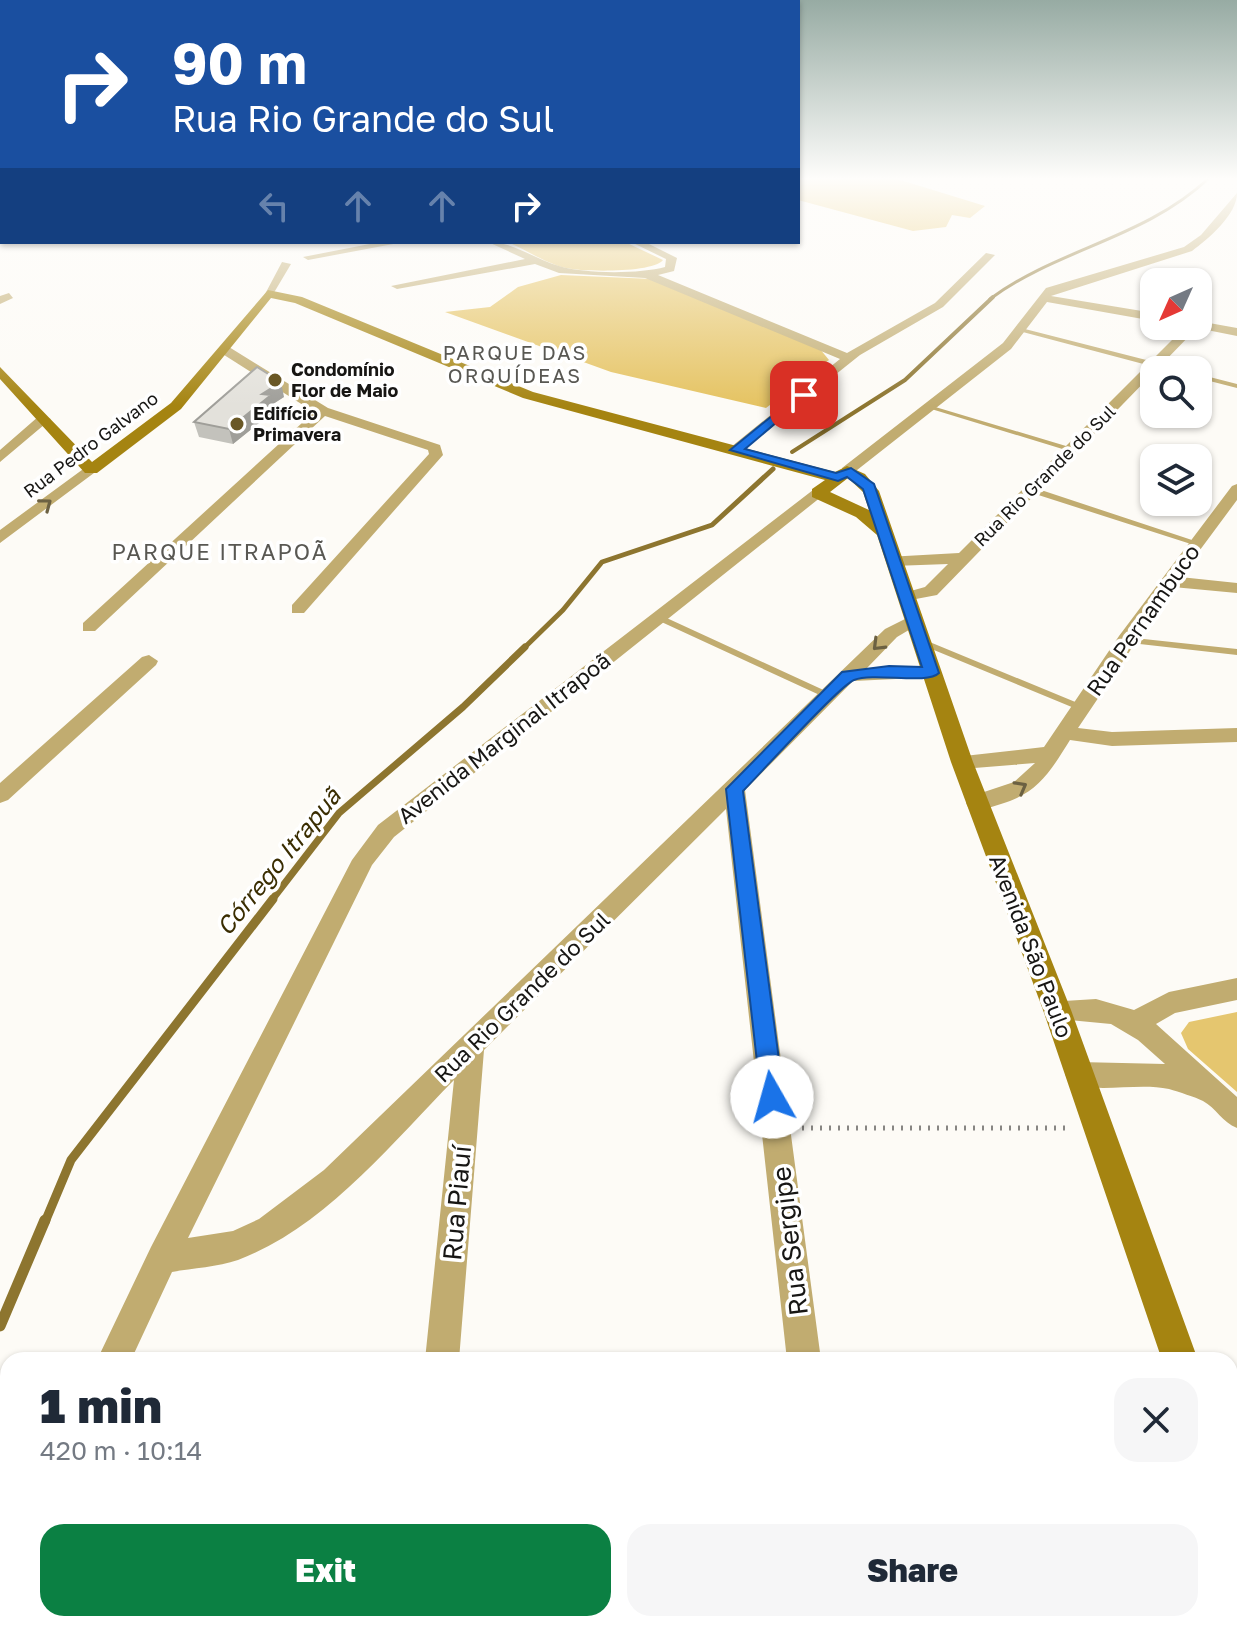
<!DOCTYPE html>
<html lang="en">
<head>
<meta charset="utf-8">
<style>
  body { margin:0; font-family:"Golos Text",sans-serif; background:#f6f6f7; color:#1f2937; height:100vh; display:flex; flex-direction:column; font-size:30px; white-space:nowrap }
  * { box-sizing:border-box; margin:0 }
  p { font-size:26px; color:#747a83 }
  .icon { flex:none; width:44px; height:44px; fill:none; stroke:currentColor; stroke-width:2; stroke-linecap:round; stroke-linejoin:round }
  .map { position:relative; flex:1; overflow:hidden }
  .sheet { position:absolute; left:0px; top:1352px; width:1238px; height:280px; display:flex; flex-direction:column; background:#fff; border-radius:24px 24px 0 0; box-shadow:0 2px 6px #0004 }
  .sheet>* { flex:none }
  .banner { position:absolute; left:0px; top:0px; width:800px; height:244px; box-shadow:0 2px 6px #0004; background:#1a4fa0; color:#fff; overflow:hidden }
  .needle { width:52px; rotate:225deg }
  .controls { position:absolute; left:1140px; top:268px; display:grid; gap:16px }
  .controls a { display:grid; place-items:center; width:72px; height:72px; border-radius:16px; background:#fff; box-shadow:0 2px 6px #0004; font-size:40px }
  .pin { position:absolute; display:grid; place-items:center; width:68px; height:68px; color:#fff; margin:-34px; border-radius:16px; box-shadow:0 4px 12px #0006 }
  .me { position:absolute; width:88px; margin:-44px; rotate:353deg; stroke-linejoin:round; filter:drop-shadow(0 0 6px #0008) }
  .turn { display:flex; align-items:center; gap:28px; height:168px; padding:0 40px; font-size:36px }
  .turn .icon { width:104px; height:104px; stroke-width:2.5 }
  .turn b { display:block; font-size:56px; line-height:68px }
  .lanes { display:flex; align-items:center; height:76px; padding:0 40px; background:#0003; justify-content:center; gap:40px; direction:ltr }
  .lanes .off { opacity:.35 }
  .round { display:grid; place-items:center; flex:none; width:84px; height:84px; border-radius:24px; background:#f6f6f7 }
  .head { display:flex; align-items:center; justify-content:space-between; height:136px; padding:0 40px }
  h1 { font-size:48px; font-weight:800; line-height:60px }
  .button { display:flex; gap:16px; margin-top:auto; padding:16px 40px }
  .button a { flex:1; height:92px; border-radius:24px; background:#0b8043; color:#fff; font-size:32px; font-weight:800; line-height:92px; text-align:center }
  .button a+a { background:#f6f6f7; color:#1f2937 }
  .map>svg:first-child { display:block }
</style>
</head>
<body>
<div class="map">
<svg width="1237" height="1632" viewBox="0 0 1237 1632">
  <rect width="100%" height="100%" fill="#fdfbf6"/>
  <path fill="#e5c66f" d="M 508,242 L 625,242 L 663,260 C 653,273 583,272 566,268 C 547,264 526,250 508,242 Z
    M 1237,1012 L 1237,1092 L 1188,1049 L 1181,1033 L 1189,1022 Z"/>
  <path fill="#e5c362" d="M 798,178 L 894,178 L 985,206 L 970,218 L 952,215 L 946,227 L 913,231 L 798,200 Z
    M 561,275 L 652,279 L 820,349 L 829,360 L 766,408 L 611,372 L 445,312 L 490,307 L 518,287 Z"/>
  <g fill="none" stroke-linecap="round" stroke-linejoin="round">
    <path stroke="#8d752f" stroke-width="3" d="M 990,299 C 1059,248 1144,239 1209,178"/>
    <path stroke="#8d752f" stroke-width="4" d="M 792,452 L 905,380 L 993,297"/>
    <path stroke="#8d752f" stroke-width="5" d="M 523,649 L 563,610 L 602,562 L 712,525 L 773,469"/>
    <path stroke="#8d752f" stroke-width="7" d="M 271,901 L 339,813 L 463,707 L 525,647"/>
    <path stroke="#8d752f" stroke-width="9" d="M 45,1222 L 71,1160 L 273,899"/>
    <path stroke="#8d752f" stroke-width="11" d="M 0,1326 L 45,1220"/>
    <path stroke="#878582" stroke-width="5" stroke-dasharray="2 7" stroke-linecap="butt" d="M 802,1128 L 1069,1128"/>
    <path fill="#c1ac70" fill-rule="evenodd" d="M 1021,328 L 1158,363 L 1177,370 L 1166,370 L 1019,331 L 1018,330 Z
      M 1198,374 L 1237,384 L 1237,388 L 1198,378 Z
      M 928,406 L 932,406 L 1076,449 L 1069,451 L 928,408 Z
      M 1029,488 L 1035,488 L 1201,543 L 1200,545 L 1194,545 L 1029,492 Z
      M 658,614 L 830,693 L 832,695 L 827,698 L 824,697 L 655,619 L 654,617 Z
      M 1125,637 L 1237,649 L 1237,655 L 1122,642 L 1120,640 Z
      M 920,638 L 1085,706 L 1087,708 L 1082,711 L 1079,710 L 917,643 L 917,639 Z"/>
    <path fill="#c1ac70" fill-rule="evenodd" d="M 1237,193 C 1237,215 1208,239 1192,251 L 1051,296 L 1154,313 L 1154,321 L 1047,302 L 1011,349 L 852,474 L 842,474 L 842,468 L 1003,343 L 1046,288 L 1184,247 L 1201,235 Z
      M 380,242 L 404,242 L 308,260 L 303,257 Z
      M 488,242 C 514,242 534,259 559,266 C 584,274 640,274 665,267 L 666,259 L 631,242 L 645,242 L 677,258 L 674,271 L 658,275 L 847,353 L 935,303 L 986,253 L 995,255 L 943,307 L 860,355 L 736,454 L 729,450 L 731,447 L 840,359 L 645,278 L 559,273 L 535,264 L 397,289 L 391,286 L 525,259 Z
      M 282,262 L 291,264 L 272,296 L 264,296 Z
      M 9,293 L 13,298 L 0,304 L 0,296 Z
      M 1198,321 L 1237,328 L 1237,336 L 1197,328 L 937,595 L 900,602 L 900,594 L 925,587 L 948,564 L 893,566 L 887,565 L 887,557 L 959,553 L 1186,326 L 1198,326 Z
      M 221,347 L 229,347 L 328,408 L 440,445 L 443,455 L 304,613 L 292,613 L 292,605 L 429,454 L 428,450 L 325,416 L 95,631 L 83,631 L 83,623 L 314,412 L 221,353 Z
      M 39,416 L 51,419 L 0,462 L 0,450 Z
      M 86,467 L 98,470 L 0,543 L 0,530 Z
      M 1237,484 L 1237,500 L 1180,577 L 1237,583 L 1237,593 L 1173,587 L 1078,728 L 1112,732 L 1237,728 L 1237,742 L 1112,746 L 1070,740 C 1050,772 1038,793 1001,804 C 990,807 980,812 969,809 L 966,803 L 969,797 L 1014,782 L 1035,763 L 962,769 L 955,767 L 952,762 L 955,757 L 1044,747 L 1119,636 L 1232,486 Z
      M 813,490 L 826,493 L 394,837 L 372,865 L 188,1238 L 233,1231 L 259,1219 L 324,1170 L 885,629 L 913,615 L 919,616 L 919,624 L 897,637 L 867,668 L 932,667 L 942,673 L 939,677 L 853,681 L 745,790 L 821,1360 L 787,1360 L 726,809 L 484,1050 L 459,1360 L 425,1360 L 454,1080 C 390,1145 325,1227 238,1260 C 218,1267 193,1268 172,1272 L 131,1360 L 97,1360 L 151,1247 L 352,860 L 378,825 Z
      M 149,655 L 158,661 L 156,665 L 8,800 L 0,803 L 0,783 L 142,657 Z
      M 1237,978 L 1237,1000 L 1175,1013 L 1156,1024 L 1237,1097 L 1237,1128 C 1222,1122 1216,1108 1203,1101 C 1195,1097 1179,1092 1169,1089 C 1137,1082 1099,1094 1069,1083 L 1065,1074 L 1069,1065 L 1079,1062 L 1165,1064 L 1138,1040 L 1111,1024 L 1048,1018 L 1044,1010 L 1048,1002 L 1096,999 L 1134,1010 L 1169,992 Z
      M 8,1568 L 8,1620 L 0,1623 L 0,1571 Z
      M 398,1624 L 436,1624 L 436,1632 L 398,1632 Z
      M 817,1624 L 855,1624 L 856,1632 L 818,1632 Z"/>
    <path fill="#a58411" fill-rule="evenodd" d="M 268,290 L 302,297 L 533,392 L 835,472 L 847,466 L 865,474 L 879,491 L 973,762 L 1071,1010 L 1198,1360 L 1162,1360 L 1043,1010 L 951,762 L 877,535 L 856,517 L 812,497 L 812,489 L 825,480 L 523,398 L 295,303 L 271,298 L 181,409 L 97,473 L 85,473 L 0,379 L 0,367 L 92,462 L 171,403 ZM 848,478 L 863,492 L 869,510 L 830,492 Z
      M 1230,1481 L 1237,1484 L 1237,1541 L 1230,1538 Z"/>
  </g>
  <path fill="#c3c2bc" d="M 284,397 L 273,404 L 275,410 L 233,444 L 199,437 L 194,422 Z"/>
  <path fill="#9f9e99" d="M 281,382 L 284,397 L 273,404 L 275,410 L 233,444 L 229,429 L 262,394 Z"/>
  <path fill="#e3e1db" stroke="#9f9e99" stroke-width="2" d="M 257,367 L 281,382 L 262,394 L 271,395 L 229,429 L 194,422 Z"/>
  <defs><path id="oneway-chevron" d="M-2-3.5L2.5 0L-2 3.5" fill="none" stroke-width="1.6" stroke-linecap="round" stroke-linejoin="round" transform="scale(2)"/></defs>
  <g stroke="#6c6142">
    <use href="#oneway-chevron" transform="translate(46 504) rotate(-37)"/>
    <use href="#oneway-chevron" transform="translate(878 645) rotate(135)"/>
    <use href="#oneway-chevron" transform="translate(1021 787) rotate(-29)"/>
  </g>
  <linearGradient id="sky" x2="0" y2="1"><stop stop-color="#97aba3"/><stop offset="0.44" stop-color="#fefdfb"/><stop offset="1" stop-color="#fefdfb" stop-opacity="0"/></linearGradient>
  <rect width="1237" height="406" fill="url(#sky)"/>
  <path fill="#1a73e8" stroke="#114b97" stroke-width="2" d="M 800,393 L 809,395 L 745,449 L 836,473 L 851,468 L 874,484 L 939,673 C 927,685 875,672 854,680 C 839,686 761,773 743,791 L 784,1097 L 780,1105 L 772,1108 L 764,1105 L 761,1097 L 726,789 L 842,672 L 889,666 L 922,667 L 863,489 L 847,477 L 838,481 L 730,450 Z"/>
  <g fill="#6a5826" stroke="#fff" stroke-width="3">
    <circle cx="275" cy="380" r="8"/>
    <circle cx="237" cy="424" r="8"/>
  </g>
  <g text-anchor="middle" stroke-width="7" stroke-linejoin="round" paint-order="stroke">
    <g font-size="18" font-weight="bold" fill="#171614" stroke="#fff" text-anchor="start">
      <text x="291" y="376">Condomínio<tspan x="291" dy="21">Flor de Maio</tspan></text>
      <text x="253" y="420">Edifício<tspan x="253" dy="21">Primavera</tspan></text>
    </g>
    <g font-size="18" fill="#171614" stroke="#fff">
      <text transform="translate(91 445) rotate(-37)" y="6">Rua Pedro Galvano</text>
      <text transform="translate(1045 476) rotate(-45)" y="6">Rua Rio Grande do Sul</text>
    </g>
    <g font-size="20" letter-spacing="2" fill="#595853" stroke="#fff">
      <text x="515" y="360">PARQUE DAS<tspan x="515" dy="23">ORQUÍDEAS</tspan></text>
    </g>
    <g font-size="22" letter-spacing="2" fill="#595853" stroke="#fff">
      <text x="220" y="560">PARQUE ITRAPOÃ</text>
    </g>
    <g font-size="22" fill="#171614" stroke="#fff">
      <text transform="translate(1143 620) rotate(-55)" y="8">Rua Pernambuco</text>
      <text transform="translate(504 738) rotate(-38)" y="8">Avenida Marginal Itrapoã</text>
      <text transform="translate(1031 946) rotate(69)" y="8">Avenida São Paulo</text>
      <text transform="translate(522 997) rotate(-44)" y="8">Rua Rio Grande do Sul</text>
    </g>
    <g font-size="24" font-style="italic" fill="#3a2d01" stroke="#fff">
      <text transform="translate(279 862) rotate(-51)" y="8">Córrego Itrapuã</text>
    </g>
    <g font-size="26" fill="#171614" stroke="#fff">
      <text transform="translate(457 1203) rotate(-85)" y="9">Rua Piauí</text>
      <text transform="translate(790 1241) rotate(-97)" y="9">Rua Sergipe</text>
    </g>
  </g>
</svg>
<div class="controls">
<a><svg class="needle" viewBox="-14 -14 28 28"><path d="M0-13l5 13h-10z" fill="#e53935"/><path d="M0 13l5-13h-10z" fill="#747a83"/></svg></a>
<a><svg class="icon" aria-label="search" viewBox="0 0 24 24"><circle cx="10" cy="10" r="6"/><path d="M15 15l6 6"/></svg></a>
<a><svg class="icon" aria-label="layers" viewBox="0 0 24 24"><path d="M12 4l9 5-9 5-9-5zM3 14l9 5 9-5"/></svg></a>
</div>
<div class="pin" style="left:804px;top:395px;background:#d93025"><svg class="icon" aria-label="arrive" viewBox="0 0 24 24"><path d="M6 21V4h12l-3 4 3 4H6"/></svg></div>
<svg class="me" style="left:772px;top:1097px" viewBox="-20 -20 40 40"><circle r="19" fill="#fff"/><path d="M0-13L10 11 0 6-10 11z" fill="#1a73e8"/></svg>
<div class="banner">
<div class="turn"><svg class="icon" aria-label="right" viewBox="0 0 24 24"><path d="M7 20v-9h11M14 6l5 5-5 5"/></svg><div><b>90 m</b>Rua Rio Grande do Sul</div></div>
<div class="lanes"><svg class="icon off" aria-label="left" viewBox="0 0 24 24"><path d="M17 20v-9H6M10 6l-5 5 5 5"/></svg><svg class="icon off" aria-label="ahead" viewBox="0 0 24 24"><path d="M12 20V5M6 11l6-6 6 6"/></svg><svg class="icon off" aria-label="ahead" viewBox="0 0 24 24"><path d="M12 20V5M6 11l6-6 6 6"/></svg><svg class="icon" aria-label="right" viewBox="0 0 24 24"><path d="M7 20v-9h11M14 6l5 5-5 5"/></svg></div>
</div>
<section class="sheet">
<div class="head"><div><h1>1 min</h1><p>420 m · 10:14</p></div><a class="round"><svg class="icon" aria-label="close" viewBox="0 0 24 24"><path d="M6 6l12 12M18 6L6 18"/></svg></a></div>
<div class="button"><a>Exit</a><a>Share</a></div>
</section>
</div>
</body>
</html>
